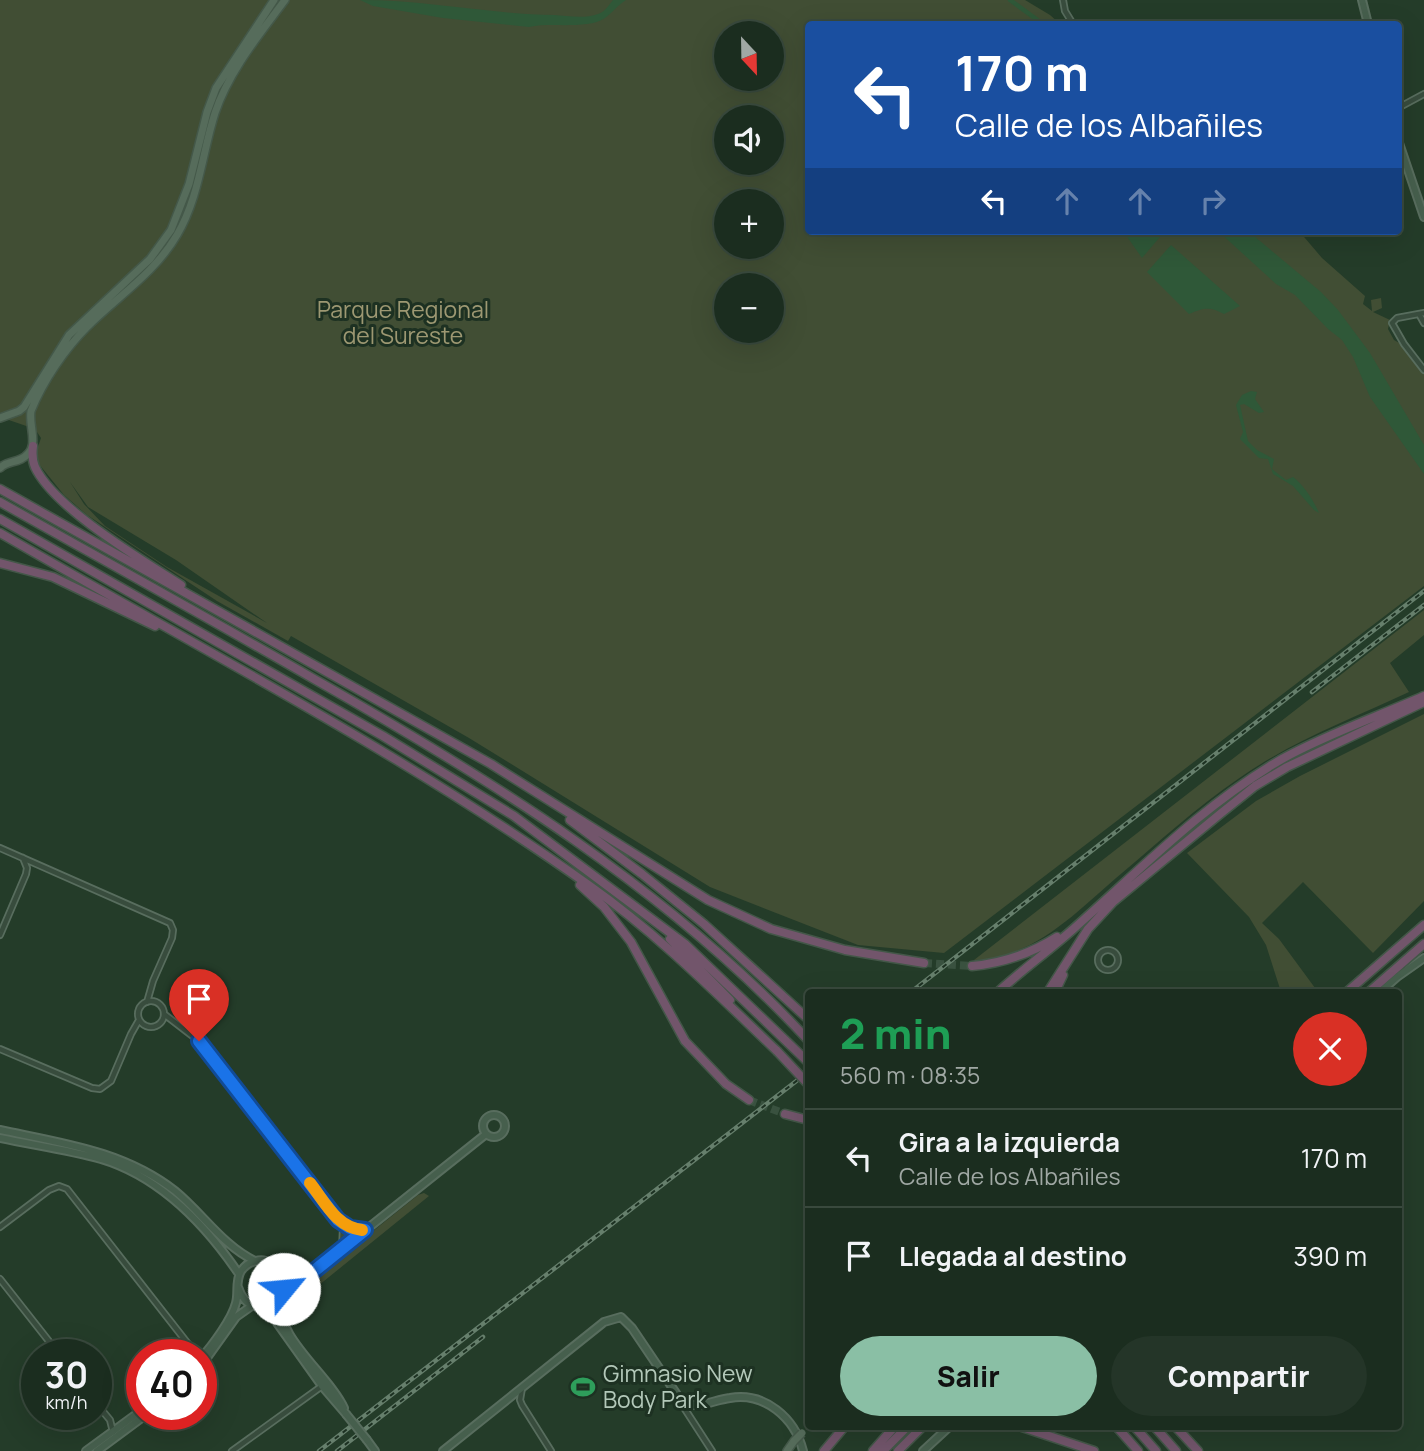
<!DOCTYPE html>
<html lang="es">
<head>
<meta charset="utf-8">
<style>
  body { margin:0; font-family:Manrope,sans-serif; background:#243528; color:#f1f3f6; height:100vh; display:flex; flex-direction:column; font-size:26px; white-space:nowrap }
  * { box-sizing:border-box; margin:0 }
  p { font-size:23px; color:#a0a8a4 }
  .icon { flex:none; width:38px; height:38px; fill:none; stroke:currentColor; stroke-width:2; stroke-linecap:round; stroke-linejoin:round }
  .map { position:relative; flex:1; overflow:hidden }
  .details { position:absolute; left:805px; top:989px; width:597px; height:441px; display:flex; flex-direction:column; background:#1b2d1f; border-radius:7px; box-shadow:0 7px 28px #0002,0 0 0 2px #39493d }
  .details>* { flex:none }
  .banner { position:absolute; left:805px; top:21px; width:597px; height:214px; border-radius:7px; box-shadow:0 7px 28px #0002,0 0 0 2px #39493d; background:#1a4fa0; color:#fff; overflow:hidden }
  .needle { width:46px; rotate:158deg }
  .tools { position:absolute; left:714px; top:21px; display:grid; gap:14px }
  .tools a { display:grid; place-items:center; width:70px; height:70px; border-radius:50%; background:#1b2d1f; box-shadow:0 7px 28px #0002,0 0 0 2px #39493d; font-size:35px }
  .speed { position:absolute; left:21px; top:1339px; display:flex; gap:14px; font-size:35px; font-weight:700; text-align:center }
  .speed>* { display:grid; place-content:center; width:91px; height:91px; border-radius:50%; background:#1b2d1f; box-shadow:0 7px 28px #0002,0 0 0 2px #39493d; line-height:1 }
  .speed small { font-size:18px; font-weight:400 }
  .speed .limit { border:10px solid #d22; background:#fff; color:#111 }
  .pin { position:absolute; display:grid; place-items:center; width:60px; height:60px; color:#fff; margin:-72px -30px; border-radius:50% 50% 50% 0; rotate:-45deg; box-shadow:0 0 7px #0007 }
  .pin .icon { rotate:45deg }
  .me { position:absolute; width:77px; margin:-38px; rotate:62deg; stroke-linejoin:round; filter:drop-shadow(0 0 5px #0008) }
  .turn { display:flex; align-items:center; gap:24px; height:147px; padding:0 35px; font-size:32px }
  .turn .icon { width:91px; height:91px; stroke-width:2.5 }
  .turn b { display:block; font-size:49px; line-height:60px }
  .lanes { display:flex; align-items:center; height:66px; padding:0 35px; background:#0003; justify-content:center; gap:35px; direction:ltr }
  .lanes .off { opacity:.35 }
  .round { display:grid; place-items:center; flex:none; width:74px; height:74px; border-radius:37px; background:#243528 }
  .headline { display:flex; align-items:center; justify-content:space-between; height:119px; padding:0 35px }
  h1 { font-size:42px; font-weight:800; line-height:52px; color:#1e9e55 }
  .action { display:flex; gap:14px; margin-top:auto; padding:14px 35px }
  .action a { flex:1; height:80px; border-radius:42px; background:#8abfa5; color:#111; font-size:28px; font-weight:800; line-height:80px; text-align:center }
  .action a+a { background:#243528; color:#f1f3f6 }
  ul { padding:0; list-style:none }
  li { display:flex; align-items:center; gap:21px; height:98px; padding:0 35px; border-top:2px solid #39493d }
  li div { flex:1 }
  li b { display:block; font-size:26px }
  li em { font-style:normal }
  .map>svg:first-child { display:block }
</style>
</head>
<body>
<div class="map">
<svg width="1424" height="1451" viewBox="0 0 1424 1451">
  <rect width="100%" height="100%" fill="#243c29"/>
  <path fill="#414e34" fill-rule="evenodd" d="M 0,0 L 1025,0 L 1050,15 L 1060,24 L 808,24 L 808,231 L 1299,231 L 1322,258 L 1365,296 L 1363,304 L 1372,311 L 1371,300 L 1381,298 L 1382,308 L 1373,312 L 1390,320 L 1388,329 L 1394,340 L 1403,345 L 1424,374 L 1424,586 L 944,953 L 858,945 L 710,887 L 469,738 L 291,636 L 288,641 L 217,601 L 87,515 L 64,495 L 38,463 L 35,456 L 41,438 L 35,429 L 0,417 ZM 726,33 L 772,33 L 772,79 L 726,79 ZM 726,117 L 772,117 L 772,163 L 726,163 ZM 726,201 L 772,201 L 772,247 L 726,247 ZM 726,285 L 772,285 L 772,331 L 726,331 ZM 70,482 L 88,507 L 176,560 L 267,623 L 167,567 L 105,526 L 84,504 Z
    M 1424,610 L 1424,635 L 1390,663 L 1409,692 C 1351,719 1290,742 1238,779 C 1197,807 1160,841 1122,873 C 1078,910 1036,958 974,960 Z
    M 1424,714 L 1424,901 L 1373,953 L 1303,882 L 1262,923 L 1279,939 L 1318,992 L 1281,992 L 1266,945 L 1249,917 L 1187,853 L 1256,801 L 1300,776 Z
    M 424,1193 L 429,1196 L 287,1311 L 286,1301 L 418,1195 Z"/>
  <path fill="#2f5838" d="M 360,0 C 426,0 489,14 554,15 C 568,16 585,19 598,14 C 605,12 608,6 613,0 L 626,0 C 618,5 612,13 605,18 C 587,30 551,22 529,27 L 443,18 L 373,6 Z
    M 1123,231 L 1158,231 L 1160,237 L 1142,258 Z
    M 1218,231 L 1248,231 L 1321,292 L 1338,310 L 1370,353 L 1424,445 L 1424,474 L 1370,397 L 1353,357 L 1342,340 L 1328,329 L 1295,295 L 1276,284 Z
    M 1171,245 L 1240,306 L 1224,314 C 1210,306 1203,308 1189,314 L 1147,272 Z
    M 1251,391 L 1257,392 L 1255,399 L 1264,412 L 1259,413 L 1244,404 L 1240,405 L 1248,441 L 1257,450 L 1274,459 L 1272,469 L 1286,480 L 1293,477 C 1303,484 1314,501 1319,513 L 1314,510 L 1293,486 L 1273,474 L 1268,459 L 1259,458 L 1240,439 L 1243,432 L 1236,405 L 1242,395 Z"/>
  <g fill="none" stroke-linecap="round" stroke-linejoin="round">
    <path stroke="#2f5838" stroke-width="4.5" d="M 1010,0 L 1043,24"/>
    <path stroke="#39513f" stroke-width="8" stroke-dasharray="8 4" stroke-linecap="butt" d="M 924,963 L 972,966
      M 749,1100 L 785,1114"/>
    <g stroke="#586d5e" stroke-width="8">
      <path id="street" d="M 1063,0 L 1065,11 L 1073,24
        M 1398,108 L 1424,94
        M 1424,313 L 1397,318 L 1392,323 L 1404,344 L 1424,370
        M 1419,314 L 1424,323
        M 0,848 L 170,923 L 173,930 L 172,938 L 153,981 L 147,1002
        M 0,935 L 26,874 L 27,868 L 23,858
        M1098 960a10 10 0 1 1 20 0a10 10 0 1 1-20 0Z
        M138 1014a13 13 0 1 1 26 0a13 13 0 1 1-26 0Z
        M 164,1014 L 199,1041 L 321,1197 L 343,1227 L 342,1249
        M 0,1049 L 92,1088 L 100,1089 L 111,1081 L 131,1034 L 139,1020
        M 341,1223 L 350,1228 L 365,1230
        M 0,1227 L 49,1190 L 59,1186 L 67,1189 L 196,1354
        M 0,1279 L 59,1354
        M 522,1388 L 520,1400 L 522,1405 L 551,1451
        M 679,1400 L 712,1451
        M 96,1403 L 110,1420 L 113,1432
        M 232,1451 L 322,1386"/>
    </g>
    <g stroke="#586d5e" stroke-width="10">
      <path id="secondary" d="M 1362,0 L 1368,24
        M 1398,140 L 1424,217
        M 1380,992 L 1397,977 L 1424,958
        M483 1126a11 11 0 1 1 22 0a11 11 0 1 1-22 0Z
        M 0,1130 C 61,1143 124,1151 175,1191 C 202,1213 223,1246 255,1261
        M 0,1138 C 33,1145 68,1150 101,1159 C 161,1177 205,1224 239,1274
        M 281,1271 L 293,1277 L 307,1275
        M 282,1293 L 288,1292 L 486,1134
        M 280,1299 C 275,1337 329,1375 344,1408
        M 261,1308 L 275,1320 L 322,1386 L 346,1414
        M 201,1358 C 212,1346 232,1319 236,1303 C 239,1293 235,1281 241,1271 C 244,1267 248,1263 253,1262 C 260,1259 268,1260 274,1264 C 307,1288 253,1333 238,1287
        M 201,1366 L 236,1317 L 253,1305
        M 367,1440 L 375,1451
        M 86,1451 L 142,1410
        M 97,1451 L 147,1414
        M 443,1451 L 604,1322 L 621,1317 L 632,1328 L 682,1402 C 698,1410 713,1400 730,1398 C 765,1392 795,1418 803,1451
        M 923,1451 L 950,1426"/>
    </g>
    <g stroke="#445849" stroke-width="10">
      <path id="primary" d="M 0,418 L 19,411 L 24,407 L 69,335 L 150,259 L 171,230 L 189,184 L 207,112 L 216,88 L 274,0
        M 0,468 C 7,461 13,463 21,459 C 42,449 28,428 31,411 C 43,381 65,349 87,327 C 118,296 154,274 177,235 C 199,198 202,154 215,113 C 229,71 259,35 285,0
        M 787,1451 L 794,1441"/>
    </g>
    <g stroke="#435748" stroke-width="11">
      <path id="highway" d="M 33,446 C 32,454 32,460 35,467 C 54,508 142,560 181,585
        M 0,489 L 491,764 L 708,900 L 771,929 L 845,950 L 924,963
        M 0,502 C 105,561 210,619 314,679 C 492,780 668,889 808,1040
        M 0,519 L 383,736 L 514,816 L 685,944 L 808,1062
        M 0,533 C 199,648 403,753 590,886 C 658,934 717,994 777,1051
        M 0,563 L 53,577 L 155,626
        M 570,820 L 642,874 L 704,924 L 808,1019
        M 580,885 L 604,907 L 631,942 L 685,1041 L 726,1084 L 749,1100
        M 670,939 L 730,1000
        M 972,966 C 1004,963 1030,954 1057,937
        M 998,992 C 1021,971 1047,952 1071,931 C 1139,871 1204,804 1282,759 C 1327,734 1377,717 1424,696
        M 1048,992 L 1088,929 L 1113,902 L 1220,814 L 1255,786 L 1287,767 L 1424,702
        M 1055,992 L 1063,975
        M 1347,992 L 1424,925
        M 1369,992 L 1424,944
        M 785,1114 L 808,1120
        M 1019,1426 L 1094,1451
        M 1116,1426 L 1138,1451
        M 1134,1426 L 1156,1451
        M 1154,1426 L 1176,1451
        M 1175,1426 L 1198,1451
        M 824,1451 L 845,1426
        M 873,1451 L 895,1426
        M 883,1451 L 908,1426
        M 898,1451 L 923,1426"/>
    </g>
    <use href="#street" stroke="#384c3d" stroke-width="4.5"/>
    <use href="#secondary" stroke="#465f4d" stroke-width="6"/>
    <use href="#primary" stroke="#566c5b" stroke-width="7"/>
    <use href="#highway" stroke="#72556b" stroke-width="8"/>
    <g stroke="#667f6c" stroke-width="4.5">
      <path id="rail" d="M 1312,692 L 1424,605
        M 911,992 L 1424,591
        M 319,1451 L 808,1072
        M 337,1451 L 483,1337"/>
    </g>
    <use href="#rail" stroke="#1d3122" stroke-width="2" stroke-dasharray="5" stroke-linecap="butt"/>
    <g stroke="#586d5e" stroke-width="10" stroke-linecap="butt">
      <path id="secondary-bridge" d="M 346,1414 L 367,1440"/>
    </g>
    <g stroke="#445849" stroke-width="10" stroke-linecap="butt">
      <path id="primary-bridge" d="M 794,1441 L 802,1433"/>
    </g>
    <g stroke="#435748" stroke-width="11" stroke-linecap="butt">
      <path id="highway-bridge" d="M 777,1051 L 808,1084"/>
    </g>
    <use href="#secondary-bridge" stroke="#465f4d" stroke-width="6"/>
    <use href="#primary-bridge" stroke="#566c5b" stroke-width="7"/>
    <use href="#highway-bridge" stroke="#72556b" stroke-width="8"/>
  </g>
  <g fill="none" stroke-linecap="round" stroke-linejoin="round">
    <g stroke="#114b97" stroke-width="18">
      <path id="route" d="M 199,1041 L 338,1220 L 350,1228 L 365,1230 L 288,1292 L 282,1293 L 284,1289"/>
    </g>
    <use href="#route" stroke="#1a73e8" stroke-width="12"/>
    <path stroke="#f59e0b" stroke-width="12" d="M 310,1183 C 325,1202 336,1227 362,1230"/>
  </g>
  <defs>
    <g id="stadium-bare" transform="scale(1.89)"><path d="M0-5a6.5 5 0 1 0 0 10a6.5 5 0 1 0 0-10ZM-3.5-1.8h7v3.6h-7Z" fill="#2e9e5b" stroke="#1d3122" stroke-width="2.5" paint-order="stroke"/></g>
  </defs>
  <g fill-rule="evenodd">
    <use href="#stadium-bare" x="583" y="1387"/>
  </g>
  <g text-anchor="middle" stroke-width="6" stroke-linejoin="round" paint-order="stroke">
    <g font-size="23" fill="#9d9872" stroke="#1d3122">
      <text x="403" y="318">Parque Regional<tspan x="403" dy="26">del Sureste</tspan></text>
    </g>
    <g font-size="23" fill="#b3c8b9" stroke="#1d3122" text-anchor="start">
      <text x="603" y="1382">Gimnasio New<tspan x="603" dy="26">Body Park</tspan></text>
    </g>
  </g>
</svg>
<div class="tools">
<a><svg class="needle" viewBox="-14 -14 28 28"><path d="M0-13l5 13h-10z" fill="#e53935"/><path d="M0 13l5-13h-10z" fill="#a0a8a4"/></svg></a>
<a><svg class="icon" aria-label="sound" viewBox="0 0 24 24"><path d="M4 9h4l5-4v14l-5-4H4zM17 9q2 3 0 6"/></svg></a>
<a>+</a>
<a>−</a>
</div>
<div class="speed"><div>30<small>km/h</small></div><div class="limit">40</div></div>
<div class="pin" style="left:199px;top:1041px;background:#d93025"><svg class="icon" aria-label="arrive" viewBox="0 0 24 24"><path d="M6 21V4h12l-3 4 3 4H6"/></svg></div>
<svg class="me" style="left:284px;top:1289px" viewBox="-20 -20 40 40"><circle r="19" fill="#fff"/><path d="M0-13L10 11 0 6-10 11z" fill="#1a73e8"/></svg>
<div class="banner">
<div class="turn"><svg class="icon" aria-label="left" viewBox="0 0 24 24"><path d="M17 20v-9H6M10 6l-5 5 5 5"/></svg><div><b>170 m</b>Calle de los Albañiles</div></div>
<div class="lanes"><svg class="icon" aria-label="left" viewBox="0 0 24 24"><path d="M17 20v-9H6M10 6l-5 5 5 5"/></svg><svg class="icon off" aria-label="ahead" viewBox="0 0 24 24"><path d="M12 20V5M6 11l6-6 6 6"/></svg><svg class="icon off" aria-label="ahead" viewBox="0 0 24 24"><path d="M12 20V5M6 11l6-6 6 6"/></svg><svg class="icon off" aria-label="right" viewBox="0 0 24 24"><path d="M7 20v-9h11M14 6l5 5-5 5"/></svg></div>
</div>
<section class="details">
<div class="headline"><div><h1>2 min</h1><p>560 m · 08:35</p></div><a class="round" style="background:#d93025;color:#fff"><svg class="icon" aria-label="close" viewBox="0 0 24 24"><path d="M6 6l12 12M18 6L6 18"/></svg></a></div>
<ul>
<li><svg class="icon" aria-label="left" viewBox="0 0 24 24"><path d="M17 20v-9H6M10 6l-5 5 5 5"/></svg><div><b>Gira a la izquierda</b><p>Calle de los Albañiles</p></div><em>170 m</em></li>
<li><svg class="icon" aria-label="arrive" viewBox="0 0 24 24"><path d="M6 21V4h12l-3 4 3 4H6"/></svg><div><b>Llegada al destino</b></div><em>390 m</em></li>
</ul>
<div class="action"><a>Salir</a><a>Compartir</a></div>
</section>
</div>
</body>
</html>
